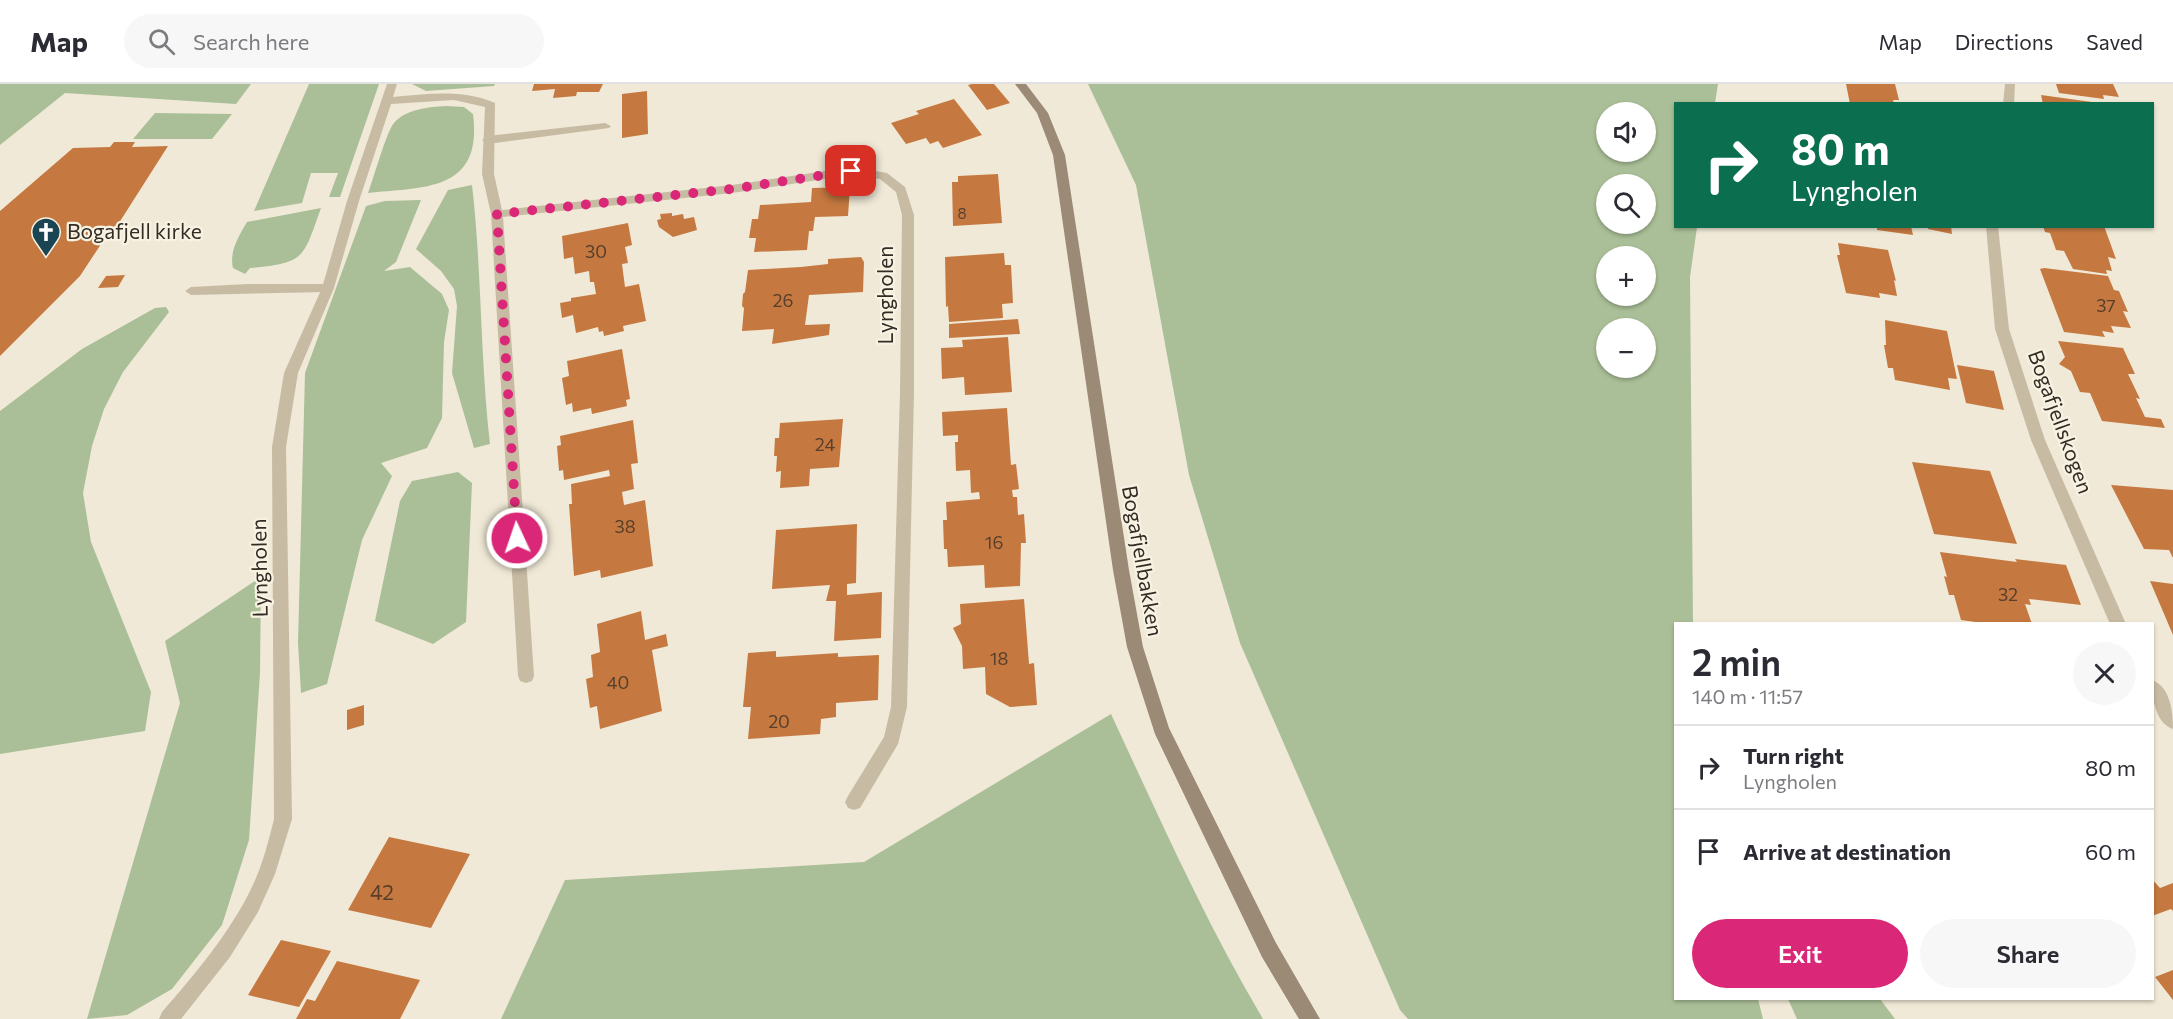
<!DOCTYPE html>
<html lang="en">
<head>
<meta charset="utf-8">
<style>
  body { margin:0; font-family:Commissioner,sans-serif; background:#f7f7f7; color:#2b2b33; height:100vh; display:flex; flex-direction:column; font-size:22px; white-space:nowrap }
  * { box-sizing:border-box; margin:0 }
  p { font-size:20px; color:#7c7c81 }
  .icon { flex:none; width:33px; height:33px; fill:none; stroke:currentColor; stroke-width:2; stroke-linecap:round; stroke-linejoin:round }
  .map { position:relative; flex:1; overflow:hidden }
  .panel { position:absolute; left:1674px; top:538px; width:480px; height:378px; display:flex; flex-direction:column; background:#fff; border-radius:0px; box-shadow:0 2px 4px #0004 }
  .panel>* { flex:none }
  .guide { position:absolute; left:1674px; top:18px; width:480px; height:126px; border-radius:0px; box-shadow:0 2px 4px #0004; background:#0b6e4f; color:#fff; overflow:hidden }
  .fabs { position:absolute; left:1596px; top:18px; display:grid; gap:12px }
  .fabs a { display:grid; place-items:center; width:60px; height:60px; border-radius:50%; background:#fff; box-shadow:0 2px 4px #0004; font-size:30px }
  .pin { position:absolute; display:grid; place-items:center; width:51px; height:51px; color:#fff; margin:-26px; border-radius:12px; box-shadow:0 3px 9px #0006 }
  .me { position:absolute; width:66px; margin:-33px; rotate:357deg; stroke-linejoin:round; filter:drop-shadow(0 0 4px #0008) }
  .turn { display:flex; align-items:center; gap:21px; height:126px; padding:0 18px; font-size:27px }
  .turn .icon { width:78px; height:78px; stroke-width:2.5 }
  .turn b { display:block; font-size:42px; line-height:51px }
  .round { display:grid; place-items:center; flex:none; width:63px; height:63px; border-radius:32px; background:#f7f7f7 }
  .summary { display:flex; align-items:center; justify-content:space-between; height:102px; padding:0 18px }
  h1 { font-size:36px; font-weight:600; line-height:45px }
  .primary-button { display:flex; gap:12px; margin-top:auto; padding:12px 18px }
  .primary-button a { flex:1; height:69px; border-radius:36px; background:#db2777; color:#fff; font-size:24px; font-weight:600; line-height:69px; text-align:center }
  .primary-button a+a { background:#f7f7f7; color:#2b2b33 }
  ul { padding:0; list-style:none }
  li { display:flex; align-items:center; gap:18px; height:84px; padding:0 18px; border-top:2px solid #e1e1e2 }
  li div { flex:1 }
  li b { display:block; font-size:22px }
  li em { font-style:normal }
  header { display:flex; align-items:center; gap:36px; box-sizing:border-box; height:84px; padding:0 30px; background:#fff; border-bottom:2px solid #e1e1e2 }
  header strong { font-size:28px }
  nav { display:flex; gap:33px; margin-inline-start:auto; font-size:21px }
  .search { width:420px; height:54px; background:#f7f7f7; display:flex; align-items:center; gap:15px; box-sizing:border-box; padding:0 21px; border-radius:33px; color:#7c7c81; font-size:22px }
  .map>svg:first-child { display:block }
</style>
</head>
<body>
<header>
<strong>Map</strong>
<div class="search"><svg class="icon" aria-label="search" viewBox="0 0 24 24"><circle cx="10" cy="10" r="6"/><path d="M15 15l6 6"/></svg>Search here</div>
<nav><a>Map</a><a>Directions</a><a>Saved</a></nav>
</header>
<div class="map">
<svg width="2173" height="935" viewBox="0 0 2173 935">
  <rect width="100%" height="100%" fill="#f0e9d7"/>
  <path fill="#aabf97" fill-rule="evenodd" d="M 0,0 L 251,0 L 236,20 L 65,9 L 0,61 Z
    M 309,0 L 379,0 L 340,113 L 329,113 L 338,89 L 311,89 L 302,119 L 254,127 Z
    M 412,0 L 495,0 L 494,2 L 426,7 Z
    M 1088,0 L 1718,0 L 1715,19 L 1676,20 L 1676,142 L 1697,143 L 1690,193 L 1693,540 L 1676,540 L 1676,915 L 1758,915 L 1763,935 L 1408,935 L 1400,926 L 1240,559 L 1189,391 L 1136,101 ZM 1606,28 L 1646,28 L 1646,68 L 1606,68 ZM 1606,100 L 1646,100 L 1646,140 L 1606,140 ZM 1606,172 L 1646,172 L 1646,212 L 1606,212 ZM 1606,244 L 1646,244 L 1646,284 L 1606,284 Z
    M 446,22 L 464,23 L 473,30 C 483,108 424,103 368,109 C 373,96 387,46 394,39 C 406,25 429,23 446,22 Z
    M 155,29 L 232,30 L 212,55 L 133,55 Z
    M 472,101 C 482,187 480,274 490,360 L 474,364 L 452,289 L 457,222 L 454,205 L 441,187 L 416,165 L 448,106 Z
    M 421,116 L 396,178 L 384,187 L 410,183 L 442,210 L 449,226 L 444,258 L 442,334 L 427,364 L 381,379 L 392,392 L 362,456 L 327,600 L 301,609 L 298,559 L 305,289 L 366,122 L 385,117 Z
    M 321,124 C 303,174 306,179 250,184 L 245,190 L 233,184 C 229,167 239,152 247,138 Z
    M 166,223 L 169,228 L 123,288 L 104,325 L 92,362 L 83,409 L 91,458 L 151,608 L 145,647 L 0,670 L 0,327 L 82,265 L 155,224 Z
    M 458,388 L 472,399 L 466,538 L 433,560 L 375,537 L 400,417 L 412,397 Z
    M 261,493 L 260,589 L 249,756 L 222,841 L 172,905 L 127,931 L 87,935 L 180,619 L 165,557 Z
    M 1111,630 C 1159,733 1205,837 1263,935 L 501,935 L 565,796 L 864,778 Z
    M 1788,915 L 1880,915 L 1895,935 L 1797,935 Z"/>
  <path fill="#c57940" d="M 534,0 L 603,0 L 599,8 L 577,8 L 576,12 L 553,14 L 555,5 L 532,7 Z
    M 972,0 L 994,0 L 1010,19 L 987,26 L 968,1 Z
    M 1846,0 L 1895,0 L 1899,16 L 1893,16 L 1894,20 L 1850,20 Z
    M 2056,0 L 2113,0 L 2119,13 L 2103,11 L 2104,15 L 2059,9 Z
    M 647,7 L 648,50 L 622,54 L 622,10 Z
    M 2041,11 L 2092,18 L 2092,20 L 2043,20 Z
    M 954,15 L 982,51 L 943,64 L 938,57 L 930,60 L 926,54 L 906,60 L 891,39 L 919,30 L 916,27 Z
    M 114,58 L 135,58 L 132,63 L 168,62 L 110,153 L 105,154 L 80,192 L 0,272 L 0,127 L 73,64 L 110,63 Z
    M 998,90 L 1002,139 L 953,142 L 952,98 L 958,98 L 958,92 Z
    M 850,103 L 848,132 L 815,133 L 813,147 L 809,147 L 807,166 L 754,168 L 756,154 L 749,154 L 752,135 L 758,135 L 760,121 L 811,118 L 812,104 Z
    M 672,129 L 672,132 L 683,130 L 684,135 L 694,133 L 697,146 L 673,153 L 659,143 L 657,136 L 661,135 L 660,130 Z
    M 628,139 L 632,161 L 625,163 L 628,179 L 622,180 L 625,203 L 639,200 L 646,237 L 623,242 L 624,247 L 604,252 L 603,247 L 599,248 L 598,243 L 576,249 L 573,231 L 562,234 L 560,219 L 571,217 L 571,214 L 596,210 L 594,198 L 590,198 L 589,187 L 575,190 L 573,173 L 564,175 L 562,152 Z
    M 1877,142 L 1911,142 L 1913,151 L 1877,146 Z
    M 1928,142 L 1951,142 L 1952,150 L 1928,145 Z
    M 2043,142 L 2104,142 L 2116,175 L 2108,173 L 2112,187 L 2106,186 L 2107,190 L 2073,185 L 2064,167 L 2056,166 L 2050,149 L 2045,148 Z
    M 1838,159 L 1888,166 L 1896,197 L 1894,196 L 1897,212 L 1879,209 L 1880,214 L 1846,209 L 1837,171 L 1840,171 Z
    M 1004,169 L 1005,181 L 1011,181 L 1013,219 L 1002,220 L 1003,234 L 949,238 L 948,222 L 946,223 L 945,173 Z
    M 861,173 L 864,178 L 863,208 L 809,211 L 805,241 L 830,240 L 829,251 L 772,260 L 774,245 L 742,247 L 744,224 L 742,222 L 743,210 L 745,208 L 748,186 L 801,183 L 828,180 L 828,175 Z
    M 2044,184 L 2108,192 L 2114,206 L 2119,207 L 2128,228 L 2123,227 L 2131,244 L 2111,242 L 2114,249 L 2102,247 L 2105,253 L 2064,248 L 2040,185 Z
    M 125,191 L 118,203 L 98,204 L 106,192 Z
    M 1018,235 L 1020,250 L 949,254 L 949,240 Z
    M 1885,236 L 1947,247 L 1957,295 L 1948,294 L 1950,306 L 1895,296 L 1893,284 L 1888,284 L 1884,261 L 1886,261 Z
    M 1008,253 L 1012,308 L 965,311 L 964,293 L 942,295 L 941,264 L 963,263 L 962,256 Z
    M 2058,257 L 2123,264 L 2135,290 L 2128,290 L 2140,315 L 2136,314 L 2145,333 L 2161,335 L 2165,344 L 2102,337 L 2090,309 L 2080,308 L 2071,287 L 2059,280 L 2065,273 Z
    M 622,265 L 630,315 L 626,316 L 627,322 L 592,330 L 591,324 L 573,328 L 572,319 L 566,321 L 562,294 L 569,292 L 567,277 Z
    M 1957,281 L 1994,287 L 2004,326 L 1966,319 Z
    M 1007,324 L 1011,381 L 1016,380 L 1019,405 L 1012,406 L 1013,413 L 1017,413 L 1018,431 L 1024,430 L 1026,459 L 1021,459 L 1020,502 L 985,504 L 984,481 L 948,483 L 947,465 L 944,465 L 943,436 L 947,436 L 946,418 L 980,415 L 979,408 L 971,409 L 970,386 L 956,387 L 955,358 L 958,358 L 958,351 L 943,352 L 942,328 Z
    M 843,335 L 839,383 L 810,385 L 809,402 L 780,404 L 781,387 L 776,388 L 777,372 L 774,372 L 775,354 L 779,354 L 780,339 Z
    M 633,336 L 638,379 L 631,380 L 634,405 L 622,408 L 624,421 L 645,416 L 653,482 L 601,494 L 600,486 L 574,492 L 569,420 L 572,420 L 571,400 L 610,392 L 609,386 L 564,396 L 563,386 L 559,387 L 557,362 L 561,361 L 560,352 Z
    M 1912,378 L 1990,387 L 2017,460 L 1934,450 Z
    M 2111,401 L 2173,406 L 2173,474 L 2169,466 L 2144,465 Z
    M 857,440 L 856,499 L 847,500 L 847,511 L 882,508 L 881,554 L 834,557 L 836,517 L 826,517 L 830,501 L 772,505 L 776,446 Z
    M 1940,468 L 2017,478 L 2015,475 L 2066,481 L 2081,521 L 2029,515 L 2031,521 L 2025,520 L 2032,540 L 1990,540 L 1961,536 L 1954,511 L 1949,511 L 1944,492 L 1947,493 Z
    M 2150,497 L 2173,500 L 2173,551 Z
    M 1024,515 L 1029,580 L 1034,579 L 1037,621 L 1010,623 L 986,610 L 985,583 L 963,585 L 962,562 L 953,544 L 961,540 L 960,520 Z
    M 641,527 L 645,556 L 666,550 L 668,562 L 652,566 L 662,627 L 600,645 L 597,622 L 590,624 L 586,595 L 593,593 L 591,571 L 600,568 L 597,540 Z
    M 776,567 L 776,573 L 838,569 L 838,573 L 879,571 L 878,616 L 836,619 L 836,633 L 821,635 L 820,650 L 748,655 L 751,623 L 743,623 L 748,569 Z
    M 364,621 L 364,641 L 347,646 L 347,626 Z
    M 389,753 L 470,770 L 431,844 L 348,826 Z
    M 2152,795 L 2160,804 L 2173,799 L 2173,827 L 2171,825 L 2152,832 Z
    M 281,856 L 331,867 L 299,923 L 248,911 Z
    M 337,877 L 420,896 L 400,935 L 296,935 L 307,915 L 315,917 Z
    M 2173,886 L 2173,916 L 2155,893 Z"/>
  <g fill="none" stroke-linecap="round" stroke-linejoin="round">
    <path fill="#c8bba3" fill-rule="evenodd" d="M 605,39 L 611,42 L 609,44 L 488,60 L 482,56 L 488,52 Z
      M 248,200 L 328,200 L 334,204 L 328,208 L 191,211 L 185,207 L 191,203 Z"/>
    <path fill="#c8bba3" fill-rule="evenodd" d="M 387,0 L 397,0 L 393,13 C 428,10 462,5 495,19 L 494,90 L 502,126 L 732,101 L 851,83 L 887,89 L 905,103 L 914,131 L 914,308 L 907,623 L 898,660 L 860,724 L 854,726 L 848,724 L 845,718 L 848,712 L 884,653 L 891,623 L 900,308 L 902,131 L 896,108 L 880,95 L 851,91 L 732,109 L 503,133 L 534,592 L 532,597 L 526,599 L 520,597 L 518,592 L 491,130 L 482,90 L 485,23 L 454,16 L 391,20 L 359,117 L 334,204 L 298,289 L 286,363 L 292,735 L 275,790 L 258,828 L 230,873 L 181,935 L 159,935 L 162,928 C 195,890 229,850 251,805 C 262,783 268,759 274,735 L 272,363 L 284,289 L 322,204 L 347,117 Z
      M 2005,0 L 2015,0 L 2014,20 L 2003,20 Z
      M 1986,142 L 1998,142 L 2009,245 L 2045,356 L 2126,540 L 2110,540 L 2031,356 L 1995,245 Z
      M 2152,596 C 2171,603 2173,629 2173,645 C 2155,639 2152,613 2152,596 Z"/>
    <path fill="#9b8a75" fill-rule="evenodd" d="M 1015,0 L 1026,0 L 1048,29 L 1065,71 L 1129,486 L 1143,563 L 1169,644 L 1276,859 L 1320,935 L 1299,935 L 1262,873 L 1155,650 L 1127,563 L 1113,486 L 1053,71 L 1037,29 Z"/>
  </g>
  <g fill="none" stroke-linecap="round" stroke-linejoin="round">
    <path stroke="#db2777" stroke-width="10" stroke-dasharray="0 18" d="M 517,454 L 497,130 L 732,105 L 851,87"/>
  </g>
  <defs>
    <g id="church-pin" transform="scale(1.5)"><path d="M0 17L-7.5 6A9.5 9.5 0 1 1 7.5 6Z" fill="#1c4553" stroke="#f8f2e3"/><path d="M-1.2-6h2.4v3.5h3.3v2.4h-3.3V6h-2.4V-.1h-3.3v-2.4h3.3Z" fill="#fff"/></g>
  </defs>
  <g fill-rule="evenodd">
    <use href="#church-pin" x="46" y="148"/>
  </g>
  <g text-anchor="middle" stroke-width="4.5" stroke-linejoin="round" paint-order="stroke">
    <g font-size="15" fill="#583f2c">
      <text x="962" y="135">8</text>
    </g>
    <g font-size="18" fill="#583f2c">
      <text x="596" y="174">30</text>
      <text x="783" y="223">26</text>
      <text x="2106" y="228">37</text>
      <text x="825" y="367">24</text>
      <text x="625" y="449">38</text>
      <text x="994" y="465">16</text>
      <text x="2008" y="517">32</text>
      <text x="999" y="581">18</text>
      <text x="618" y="605">40</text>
      <text x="779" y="644">20</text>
    </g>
    <g font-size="21" fill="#332c25" stroke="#f8f2e3" text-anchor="start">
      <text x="67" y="155">Bogafjell kirke</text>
    </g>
    <g font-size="21" fill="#332c25" stroke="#f8f2e3">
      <text transform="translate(886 211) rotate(-90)" y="7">Lyngholen</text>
      <text transform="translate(2060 338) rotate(70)" y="7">Bogafjellskogen</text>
      <text transform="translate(1142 477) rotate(80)" y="7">Bogafjellbakken</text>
      <text transform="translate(260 484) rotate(-91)" y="7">Lyngholen</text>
    </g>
    <g font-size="21" fill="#583f2c">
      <text x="382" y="816">42</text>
    </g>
  </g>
</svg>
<div class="fabs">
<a><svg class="icon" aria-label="sound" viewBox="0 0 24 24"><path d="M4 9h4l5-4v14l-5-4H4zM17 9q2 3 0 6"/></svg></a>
<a><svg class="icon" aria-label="search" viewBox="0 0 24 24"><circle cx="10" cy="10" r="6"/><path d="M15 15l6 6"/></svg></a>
<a>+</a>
<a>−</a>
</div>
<div class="pin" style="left:851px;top:87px;background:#d93025"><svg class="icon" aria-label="arrive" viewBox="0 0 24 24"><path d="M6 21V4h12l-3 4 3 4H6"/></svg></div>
<svg class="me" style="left:517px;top:454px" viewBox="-20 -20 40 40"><circle r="17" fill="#db2777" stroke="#fff" stroke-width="3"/><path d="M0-11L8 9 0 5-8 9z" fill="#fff"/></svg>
<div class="guide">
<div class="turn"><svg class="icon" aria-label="right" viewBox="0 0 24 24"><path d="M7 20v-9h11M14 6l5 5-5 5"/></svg><div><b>80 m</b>Lyngholen</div></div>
</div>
<section class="panel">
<div class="summary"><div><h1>2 min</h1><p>140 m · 11:57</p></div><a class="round"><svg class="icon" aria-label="close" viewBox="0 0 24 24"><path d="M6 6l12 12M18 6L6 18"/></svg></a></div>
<ul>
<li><svg class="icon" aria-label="right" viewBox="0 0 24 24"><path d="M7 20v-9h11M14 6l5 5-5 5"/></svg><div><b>Turn right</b><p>Lyngholen</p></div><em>80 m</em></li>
<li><svg class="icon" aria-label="arrive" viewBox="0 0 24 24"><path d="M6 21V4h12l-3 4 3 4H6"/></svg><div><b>Arrive at destination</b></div><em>60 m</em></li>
</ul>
<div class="primary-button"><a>Exit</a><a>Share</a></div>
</section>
</div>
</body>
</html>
